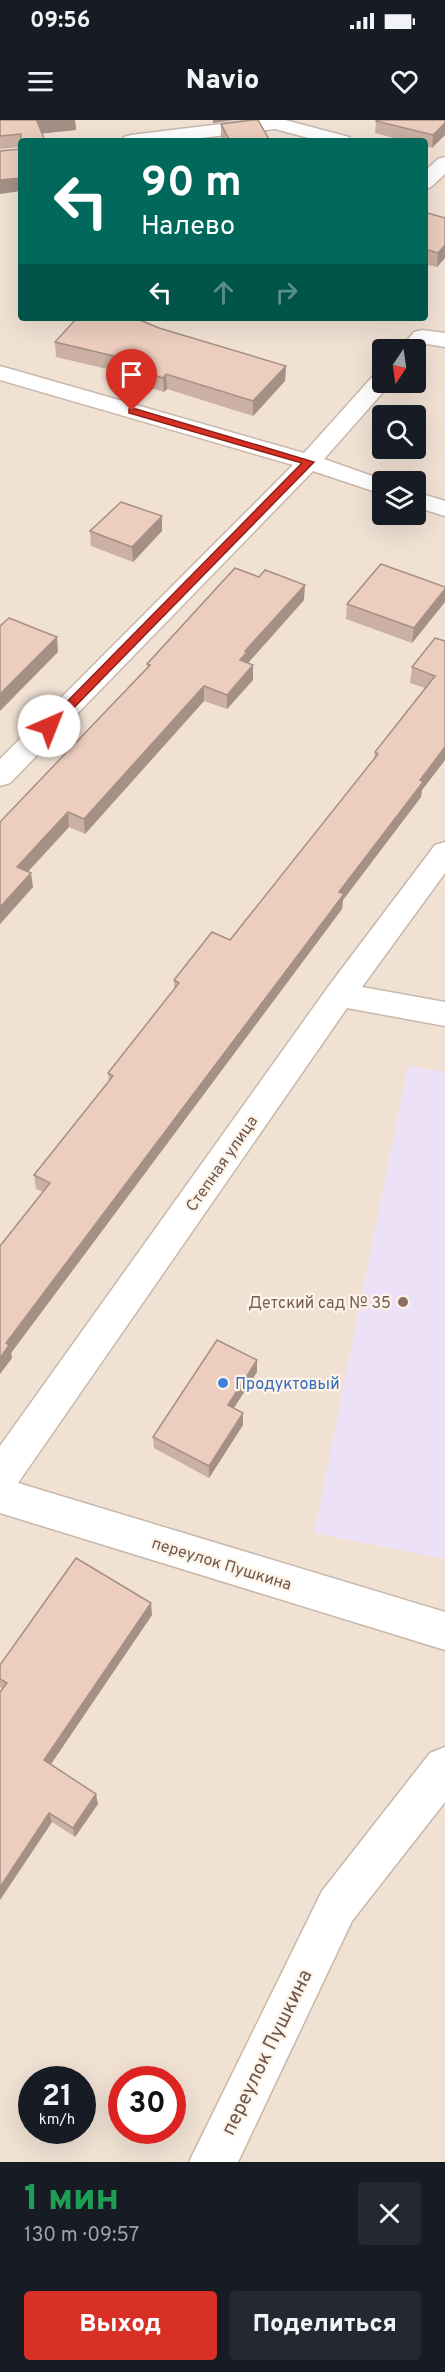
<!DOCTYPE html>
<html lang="ru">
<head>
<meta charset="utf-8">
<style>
  body { margin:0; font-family:Overpass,sans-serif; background:#242831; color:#f1f3f6; height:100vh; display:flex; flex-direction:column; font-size:22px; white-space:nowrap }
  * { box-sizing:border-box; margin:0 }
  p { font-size:20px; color:#9ea1a6 }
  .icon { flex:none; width:33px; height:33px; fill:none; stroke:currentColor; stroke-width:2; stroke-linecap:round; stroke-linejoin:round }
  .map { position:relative; height:2042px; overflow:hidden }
  .panel { display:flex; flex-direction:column; background:#171b24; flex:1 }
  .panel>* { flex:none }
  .banner { position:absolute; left:18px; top:18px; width:410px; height:183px; border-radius:6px; box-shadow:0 6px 24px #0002; background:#00695c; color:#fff; overflow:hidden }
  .needle { width:39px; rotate:193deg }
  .buttons { position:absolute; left:372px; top:219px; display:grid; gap:12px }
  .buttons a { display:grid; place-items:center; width:54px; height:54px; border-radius:6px; background:#171b24; box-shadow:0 6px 24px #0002; font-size:30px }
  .speed { position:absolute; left:18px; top:1946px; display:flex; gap:12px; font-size:30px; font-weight:700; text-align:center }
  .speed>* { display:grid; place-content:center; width:78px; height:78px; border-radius:50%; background:#171b24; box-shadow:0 6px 24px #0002; line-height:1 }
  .speed small { font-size:15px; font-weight:400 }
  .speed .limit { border:9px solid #d22; background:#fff; color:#111 }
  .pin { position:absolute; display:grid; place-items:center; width:51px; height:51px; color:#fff; margin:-62px -26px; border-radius:50% 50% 50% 0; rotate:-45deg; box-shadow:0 0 6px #0007 }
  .pin .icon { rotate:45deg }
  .me { position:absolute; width:66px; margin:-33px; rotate:44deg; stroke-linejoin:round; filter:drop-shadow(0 0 4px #0008) }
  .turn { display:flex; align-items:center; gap:21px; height:126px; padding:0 24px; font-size:27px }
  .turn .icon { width:78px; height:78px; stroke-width:2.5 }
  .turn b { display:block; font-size:42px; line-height:51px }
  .lanes { display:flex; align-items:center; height:57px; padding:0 24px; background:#0003; justify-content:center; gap:30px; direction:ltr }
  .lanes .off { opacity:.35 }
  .round { display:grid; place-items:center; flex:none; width:63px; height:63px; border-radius:6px; background:#242831 }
  .headline { display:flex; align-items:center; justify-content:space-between; height:102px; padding:0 24px }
  h1 { font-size:36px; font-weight:800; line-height:45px; color:#1e9e55 }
  .action { display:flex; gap:12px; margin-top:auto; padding:12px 24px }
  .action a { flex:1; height:69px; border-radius:6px; background:#d93025; color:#fff; font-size:24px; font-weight:800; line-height:69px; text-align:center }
  .action a+a { background:#242831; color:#f1f3f6 }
  .status { display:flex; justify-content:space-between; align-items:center; height:42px; padding:0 30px; background:#171b24; direction:ltr }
  .status svg { height:16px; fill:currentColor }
  header { display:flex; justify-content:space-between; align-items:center; height:78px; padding:0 24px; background:#171b24; font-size:27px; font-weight:800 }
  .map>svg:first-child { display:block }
</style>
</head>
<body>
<div class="status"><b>09:56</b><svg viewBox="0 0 49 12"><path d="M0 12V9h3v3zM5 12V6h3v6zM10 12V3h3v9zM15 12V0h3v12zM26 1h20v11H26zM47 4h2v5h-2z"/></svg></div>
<header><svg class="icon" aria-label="menu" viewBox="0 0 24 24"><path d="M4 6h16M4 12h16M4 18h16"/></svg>Navio<svg class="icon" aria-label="heart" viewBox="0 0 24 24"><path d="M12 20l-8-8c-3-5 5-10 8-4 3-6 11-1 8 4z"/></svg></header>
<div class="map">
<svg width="445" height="2042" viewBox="0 0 445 2042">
  <rect width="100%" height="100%" fill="#faefe4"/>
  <path fill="#f0e1d3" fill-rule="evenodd" d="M 0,0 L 445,0 L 445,2042 L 0,2042 ZM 21,21 L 424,21 L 424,198 L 21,198 ZM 382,230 L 416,230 L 416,262 L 382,262 ZM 382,296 L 416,296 L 416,328 L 382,328 ZM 382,362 L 416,362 L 416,394 L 382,394 ZM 32,1959 L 82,1959 L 82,2010 L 32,2010 ZM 122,1959 L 172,1959 L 172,2010 L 122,2010 Z"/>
  <path fill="#ece1f6" d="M 408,946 L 445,952 L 445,1439 L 314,1413 Z"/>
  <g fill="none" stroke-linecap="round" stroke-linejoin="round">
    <g stroke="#c9b7ab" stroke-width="3">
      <path id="minor" d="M 254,0 L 285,0 L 349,17 L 352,21 L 320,21 L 275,9 L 177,21 L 121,21 L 124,17 L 131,15 Z
        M 445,37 L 445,54 L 431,67 L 424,69 L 424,52 L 438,39 Z
        M 422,210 L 445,213 L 445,227 L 427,224 L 416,235 L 416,230 L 399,230 L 414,212 Z
        M 0,246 L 304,333 L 374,255 L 382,253 L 382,262 L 392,262 L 324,339 L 389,362 L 382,362 L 382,374 L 313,351 L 10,663 L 0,666 L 0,639 L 293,345 L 0,260 Z
        M 416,372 L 445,381 L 445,396 L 416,387 Z
        M 445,722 L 445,753 L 362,867 L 445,882 L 445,906 L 347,888 L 18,1363 L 445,1492 L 445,1530 L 0,1393 L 0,1326 L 328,867 L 435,725 Z
        M 445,1627 L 445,1682 L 352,1801 L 238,2042 L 189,2042 L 322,1771 L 430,1633 Z"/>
    </g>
    <use href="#minor" fill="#fff" fill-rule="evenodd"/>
  </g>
  <path fill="#cbb0a3" d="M 0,0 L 75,0 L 76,10 L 42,13 L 21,21 L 21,27 L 0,29 Z
    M 445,0 L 432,28 L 424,26 L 424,21 L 405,21 L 375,13 L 376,1 Z
    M 221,4 L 270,21 L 223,21 L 221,18 Z
    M 424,92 L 445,98 L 445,138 L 437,147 L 424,144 Z
    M 159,208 L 286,246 L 285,261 L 253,296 L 167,269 L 164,272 L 121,259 L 120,252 L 56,237 L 55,222 Z
    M 162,396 L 162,411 L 133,442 L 91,426 L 90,411 Z
    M 304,480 L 248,543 L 253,545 L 253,560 L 227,589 L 204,581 L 85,714 L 69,707 L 28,752 L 33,767 L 0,804 L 0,702 L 147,548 L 147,544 Z
    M 445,482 L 412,523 L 346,499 L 347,484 Z
    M 445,521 L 445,640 L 422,670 L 421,677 L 343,780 L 342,789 L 11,1233 L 12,1238 L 0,1254 L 0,1126 L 43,1072 L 36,1069 L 34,1055 L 109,961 L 108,953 L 174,870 L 174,860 L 230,820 L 374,639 L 375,632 L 425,568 L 410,563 L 412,547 Z
    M 257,1240 L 257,1252 L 234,1288 L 243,1293 L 243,1305 L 209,1358 L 154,1328 L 153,1317 Z
    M 152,1495 L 51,1644 L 98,1684 L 75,1717 L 52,1702 L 0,1780 L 0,1572 L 3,1569 L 0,1567 L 0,1545 Z"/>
  <path fill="#a59085" d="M 44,0 L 75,0 L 76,10 L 38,14 L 37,1 Z
    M 213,0 L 235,0 L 213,3 Z
    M 445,3 L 445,15 L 432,28 L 433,15 Z
    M 21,58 L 21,71 L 0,74 L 0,60 Z
    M 445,125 L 445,138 L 437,147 L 438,133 Z
    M 286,246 L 285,261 L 253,296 L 253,281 Z
    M 166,254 L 167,269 L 164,272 L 163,258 Z
    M 162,396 L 162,411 L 133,442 L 132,427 Z
    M 305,465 L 304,480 L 247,544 L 240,540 L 245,531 Z
    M 445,469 L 445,482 L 412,523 L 414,508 Z
    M 57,517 L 58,532 L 0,591 L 0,574 Z
    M 253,545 L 253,560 L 227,589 L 227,575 Z
    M 204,566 L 204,581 L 85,714 L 84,699 Z
    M 445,627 L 445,640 L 422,670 L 421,677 L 343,780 L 342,789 L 11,1233 L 12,1238 L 0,1254 L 0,1238 L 6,1223 Z
    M 68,692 L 69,707 L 19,761 L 17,747 Z
    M 31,753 L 33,767 L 0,804 L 0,787 Z
    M 257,1240 L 257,1252 L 228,1297 L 228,1285 Z
    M 243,1293 L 243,1305 L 209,1358 L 209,1346 Z
    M 151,1483 L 152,1495 L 47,1650 L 44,1640 Z
    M 96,1674 L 98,1684 L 75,1717 L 73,1708 Z
    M 49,1693 L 52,1702 L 0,1780 L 0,1767 Z"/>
  <path fill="#eccdbe" stroke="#a59085" stroke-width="1.5" d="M 0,0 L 44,0 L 37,1 L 45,21 L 21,21 L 21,14 L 0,16 Z
    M 253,0 L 258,0 L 270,21 L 230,21 L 221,4 Z
    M 376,0 L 445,0 L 445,3 L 433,15 L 376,1 Z
    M 21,29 L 21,58 L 0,60 L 0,31 Z
    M 424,92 L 445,98 L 445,125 L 438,133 L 424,129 Z
    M 77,198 L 135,198 L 159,208 L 286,246 L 253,281 L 166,254 L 163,258 L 120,244 L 126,239 L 55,222 Z
    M 121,382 L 162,396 L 132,427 L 90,411 Z
    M 381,444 L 445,467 L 445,469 L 414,508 L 347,484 Z
    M 235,448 L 259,457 L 265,450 L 305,465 L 245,531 L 247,532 L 240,540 L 253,545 L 227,575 L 204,566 L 84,699 L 68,692 L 17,747 L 31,753 L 0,787 L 0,702 L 150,545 L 147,544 Z
    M 9,498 L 57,517 L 0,574 L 0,506 Z
    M 435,518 L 445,521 L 445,627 L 420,660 L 423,662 L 339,772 L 344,774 L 6,1223 L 9,1225 L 0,1238 L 0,1126 L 50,1063 L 34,1055 L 113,956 L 108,953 L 179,863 L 174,860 L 212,812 L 230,820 L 378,634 L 375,632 L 435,556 L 412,547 Z
    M 217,1220 L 257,1240 L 228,1285 L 243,1293 L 209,1346 L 153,1317 Z
    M 76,1438 L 151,1483 L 44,1640 L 96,1674 L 73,1708 L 49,1693 L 0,1767 L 0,1572 L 7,1563 L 0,1559 L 0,1545 Z"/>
  <path fill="#d93025" stroke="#8d1f18" stroke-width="1.5" d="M 129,289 L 136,289 L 314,342 L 53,609 L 45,609 L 45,604 L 302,343 L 129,293 Z"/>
  <circle fill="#8d6e63" stroke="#fdf4e9" stroke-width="2" cx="403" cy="1182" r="6"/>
  <circle fill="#3f7fe0" stroke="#fdf4e9" stroke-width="2" cx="223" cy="1263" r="6"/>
  <g text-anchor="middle" stroke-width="4.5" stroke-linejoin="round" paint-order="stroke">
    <g font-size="16" fill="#6f564c" stroke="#fdf4e9">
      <text transform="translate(221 1043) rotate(-55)" y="6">Степная улица</text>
      <text transform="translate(222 1443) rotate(17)" y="6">переулок Пушкина</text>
    </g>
    <g font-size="16" fill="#785e54" stroke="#fdf4e9" text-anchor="end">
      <text x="391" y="1188">Детский сад № 35</text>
    </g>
    <g font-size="16" fill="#366cbe" stroke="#fdf4e9" text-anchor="start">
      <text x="235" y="1269">Продуктовый</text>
    </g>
    <g font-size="20" fill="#6f564c" stroke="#fdf4e9">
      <text transform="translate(266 1932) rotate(-64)" y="7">переулок Пушкина</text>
    </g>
  </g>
</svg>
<div class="buttons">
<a><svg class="needle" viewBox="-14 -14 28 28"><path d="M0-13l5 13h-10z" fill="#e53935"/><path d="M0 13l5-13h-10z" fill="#9ea1a6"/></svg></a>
<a><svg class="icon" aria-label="search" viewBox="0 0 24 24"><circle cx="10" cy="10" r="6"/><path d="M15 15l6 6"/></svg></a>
<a><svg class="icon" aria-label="layers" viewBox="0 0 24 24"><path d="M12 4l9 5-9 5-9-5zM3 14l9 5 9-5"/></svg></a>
</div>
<div class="speed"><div>21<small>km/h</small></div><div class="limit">30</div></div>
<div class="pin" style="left:132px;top:291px;background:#d93025"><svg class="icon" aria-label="arrive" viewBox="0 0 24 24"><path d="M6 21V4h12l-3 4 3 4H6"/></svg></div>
<svg class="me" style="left:49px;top:606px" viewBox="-20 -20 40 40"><circle r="19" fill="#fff"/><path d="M0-13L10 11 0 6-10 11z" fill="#d93025"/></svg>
<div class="banner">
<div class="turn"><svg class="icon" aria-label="left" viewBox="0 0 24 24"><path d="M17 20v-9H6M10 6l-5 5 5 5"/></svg><div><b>90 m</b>Налево</div></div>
<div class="lanes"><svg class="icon" aria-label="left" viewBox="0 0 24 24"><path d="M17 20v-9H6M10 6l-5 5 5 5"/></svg><svg class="icon off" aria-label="ahead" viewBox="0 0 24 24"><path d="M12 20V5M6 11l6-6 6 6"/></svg><svg class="icon off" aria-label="right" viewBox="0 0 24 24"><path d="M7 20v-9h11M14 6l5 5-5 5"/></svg></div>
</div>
</div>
<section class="panel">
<div class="headline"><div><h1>1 мин</h1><p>130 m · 09:57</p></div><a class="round"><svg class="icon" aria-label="close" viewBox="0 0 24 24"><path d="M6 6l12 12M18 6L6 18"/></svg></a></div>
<div class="action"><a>Выход</a><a>Поделиться</a></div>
</section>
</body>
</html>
